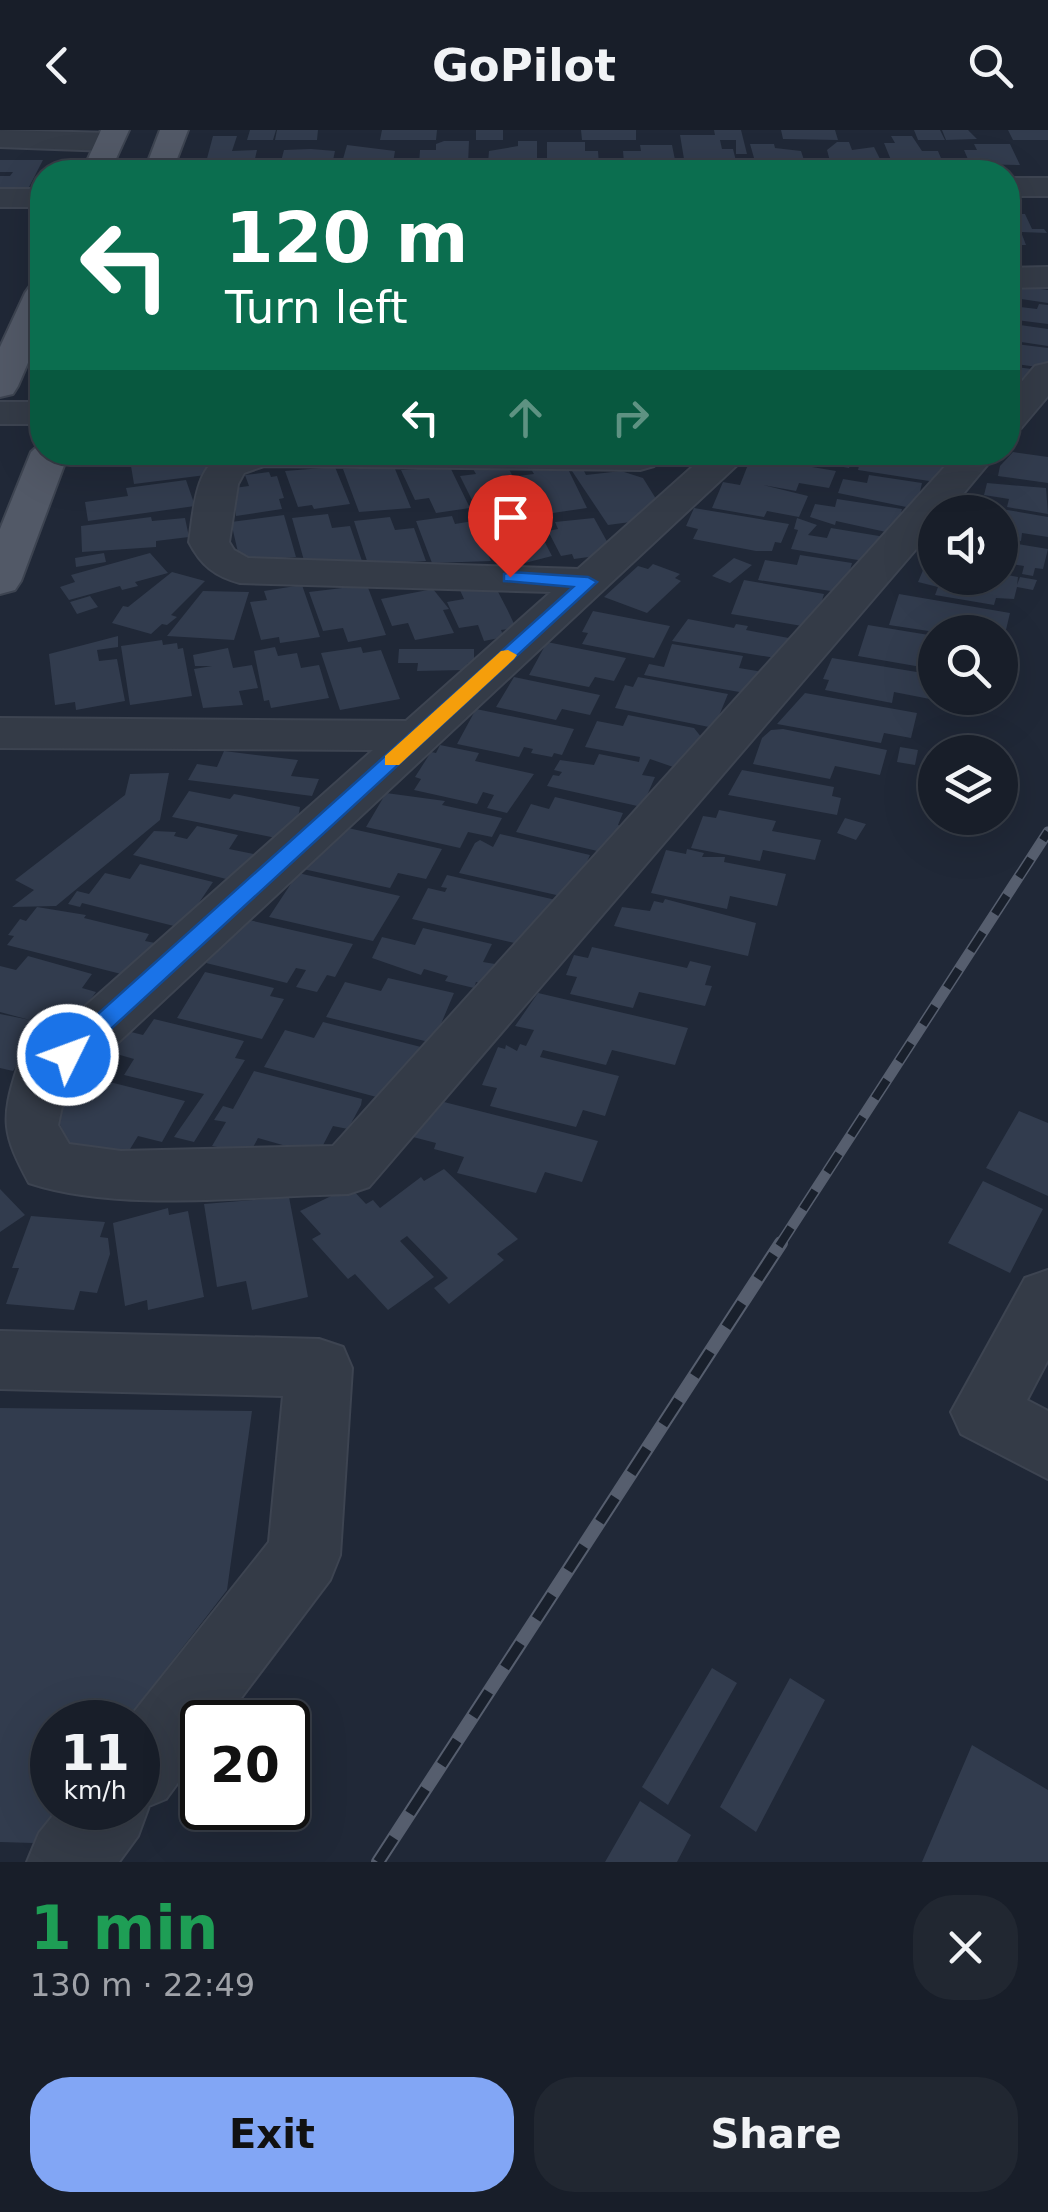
<!DOCTYPE html>
<html lang="en">
<head>
<meta charset="utf-8">
<style>
  body { margin:0; font-family:"DejaVu Sans",sans-serif; background:#212731; color:#f1f3f6; height:100vh; display:flex; flex-direction:column; font-size:38px; white-space:nowrap }
  * { box-sizing:border-box; margin:0 }
  p { font-size:32px; color:#9fa2a8 }
  .icon { flex:none; width:55px; height:55px; fill:none; stroke:currentColor; stroke-width:2; stroke-linecap:round; stroke-linejoin:round }
  .map { position:relative; height:1732px; overflow:hidden }
  .sheet { display:flex; flex-direction:column; background:#181e29; flex:1 }
  .sheet>* { flex:none }
  .top-card { position:absolute; left:30px; top:30px; width:990px; height:305px; border-radius:40px; box-shadow:0 10px 40px #0002,0 0 0 2px #363c46; background:#0b6e4f; color:#fff; overflow:hidden }
  .buttons { position:absolute; left:918px; top:365px; display:grid; gap:20px }
  .buttons a { display:grid; place-items:center; width:100px; height:100px; border-radius:50%; background:#181e29; box-shadow:0 10px 40px #0002,0 0 0 2px #363c46; font-size:50px }
  .speed { position:absolute; left:30px; top:1570px; display:flex; gap:20px; font-size:50px; font-weight:700; text-align:center }
  .speed>* { display:grid; place-content:center; width:130px; height:130px; border-radius:50%; background:#181e29; box-shadow:0 10px 40px #0002,0 0 0 2px #363c46; line-height:1 }
  .speed small { font-size:25px; font-weight:400 }
  .speed .limit { border:5px solid #111; border-radius:15px; background:#fff; color:#111 }
  .pin { position:absolute; display:grid; place-items:center; width:85px; height:85px; color:#fff; margin:-102px -42px; border-radius:50% 50% 50% 0; rotate:-45deg; box-shadow:0 0 10px #0007 }
  .pin .icon { rotate:45deg }
  .me { position:absolute; width:110px; margin:-55px; rotate:48deg; stroke-linejoin:round; filter:drop-shadow(0 0 8px #0008) }
  .turn { display:flex; align-items:center; gap:35px; height:210px; padding:0 30px; font-size:45px }
  .turn .icon { width:130px; height:130px; stroke-width:2.5 }
  .turn b { display:block; font-size:70px; line-height:85px }
  .lanes { display:flex; align-items:center; height:95px; padding:0 30px; background:#0003; justify-content:center; gap:50px; direction:ltr }
  .lanes .off { opacity:.35 }
  .round { display:grid; place-items:center; flex:none; width:105px; height:105px; border-radius:40px; background:#212731 }
  .summary { display:flex; align-items:center; justify-content:space-between; height:170px; padding:0 30px }
  h1 { font-size:60px; font-weight:700; line-height:75px; color:#1e9e55 }
  .action { display:flex; gap:20px; margin-top:auto; padding:20px 30px }
  .action a { flex:1; height:115px; border-radius:40px; background:#82a6f5; color:#111; font-size:40px; font-weight:700; line-height:115px; text-align:center }
  .action a+a { background:#212731; color:#f1f3f6 }
  header { display:flex; justify-content:space-between; align-items:center; height:130px; padding:0 30px; background:#181e29; font-size:45px; font-weight:700 }
  .map>svg:first-child { display:block }
</style>
</head>
<body>
<header><svg class="icon" aria-label="back" viewBox="0 0 24 24"><path d="M15 5l-7 7 7 7"/></svg>GoPilot<svg class="icon" aria-label="search" viewBox="0 0 24 24"><circle cx="10" cy="10" r="6"/><path d="M15 15l6 6"/></svg></header>
<div class="map">
<svg width="1048" height="1732" viewBox="0 0 1048 1732">
  <rect width="100%" height="100%" fill="#202837"/>
  <path fill="#323c4e" d="M 250,0 L 276,0 L 273,10 L 247,10 Z
    M 277,0 L 318,0 L 317,10 L 275,10 Z
    M 382,0 L 437,0 L 436,10 L 380,10 Z
    M 476,0 L 503,0 L 503,10 L 476,10 Z
    M 581,0 L 636,0 L 636,10 L 582,10 Z
    M 714,0 L 741,0 L 747,24 L 736,24 L 736,10 L 720,10 L 722,19 L 733,19 L 737,35 L 685,35 L 680,5 L 715,5 Z
    M 781,0 L 835,0 L 838,10 L 783,9 Z
    M 914,0 L 940,0 L 945,10 L 918,10 Z
    M 942,0 L 968,0 L 977,9 L 946,10 Z
    M 1008,0 L 1048,0 L 1048,10 L 1013,10 Z
    M 213,6 L 237,6 L 232,21 L 257,20 L 254,33 L 205,36 Z
    M 891,6 L 912,6 L 922,21 L 938,21 L 943,33 L 893,35 L 884,13 L 895,13 Z
    M 444,11 L 469,11 L 468,35 L 419,35 L 420,20 L 436,20 L 436,14 Z
    M 518,11 L 537,11 L 537,35 L 488,33 L 489,21 L 518,16 Z
    M 547,12 L 585,12 L 585,21 L 598,21 L 599,35 L 547,35 Z
    M 837,12 L 849,12 L 852,20 L 874,17 L 883,35 L 831,35 L 827,20 Z
    M 750,14 L 774,14 L 775,18 L 801,21 L 805,33 L 756,35 Z
    M 974,14 L 1010,14 L 1020,35 L 970,34 L 964,20 L 977,20 Z
    M 347,15 L 395,21 L 393,33 L 341,36 Z
    M 640,15 L 672,15 L 676,35 L 624,33 L 623,21 L 641,21 Z
    M 284,20 L 311,19 L 335,21 L 332,35 L 280,35 Z
    M 0,30 L 43,30 L 28,59 L 0,59 L 0,46 L 10,46 L 13,42 L 0,42 Z
    M 1008,84 L 1025,84 L 1032,99 L 1044,99 L 1047,103 L 1021,102 L 1026,115 L 1012,115 L 1017,131 L 1008,131 Z
    M 1019,156 L 1048,160 L 1048,173 L 1015,168 Z
    M 1039,174 L 1048,175 L 1048,194 L 1008,189 L 1012,176 L 1037,179 Z
    M 1020,195 L 1048,199 L 1048,216 L 1008,210 L 1008,196 Z
    M 1008,213 L 1048,218 L 1048,233 L 1044,238 L 1008,233 Z
    M 1008,236 L 1032,239 L 1029,260 L 1008,257 Z
    M 203,322 L 203,328 L 213,327 L 214,336 L 206,345 L 134,354 L 131,336 L 156,333 L 154,323 Z
    M 672,322 L 713,322 L 714,323 L 687,333 L 667,328 Z
    M 772,322 L 853,322 L 849,338 L 838,336 L 842,329 L 830,327 L 827,334 L 784,327 L 782,332 L 836,341 L 829,358 L 799,353 L 796,361 L 763,355 L 808,366 L 799,387 L 767,381 L 764,387 L 712,378 L 723,352 L 740,355 L 751,327 L 762,328 Z
    M 886,322 L 949,329 L 942,353 L 858,340 L 862,324 L 884,328 Z
    M 1013,322 L 1048,327 L 1048,353 L 998,346 L 1000,336 Z
    M 548,336 L 550,341 L 568,339 L 587,378 L 539,385 L 536,380 L 551,378 L 545,366 L 529,368 L 518,346 L 534,344 L 531,339 Z
    M 335,337 L 350,374 L 314,379 L 312,375 L 298,377 L 285,341 Z
    M 450,337 L 470,378 L 436,383 L 429,368 L 415,370 L 401,340 Z
    M 508,337 L 525,371 L 476,378 L 460,346 L 476,344 L 473,339 Z
    M 343,339 L 395,339 L 411,378 L 359,382 Z
    M 583,339 L 586,345 L 621,341 L 643,348 L 658,372 L 638,391 L 608,395 L 572,341 Z
    M 269,342 L 271,347 L 277,346 L 284,368 L 279,369 L 282,379 L 236,386 L 234,358 L 249,356 L 245,345 Z
    M 869,345 L 922,353 L 916,379 L 838,363 L 843,349 L 867,353 Z
    M 186,350 L 195,376 L 88,391 L 85,372 L 128,366 L 126,358 Z
    M 987,353 L 1046,358 L 1048,384 L 1007,377 L 1009,369 L 984,365 Z
    M 837,369 L 902,379 L 897,401 L 886,402 L 836,391 L 835,395 L 810,387 L 815,374 L 835,377 Z
    M 972,374 L 1048,387 L 1048,407 L 1022,403 L 1021,411 L 1000,408 L 1000,382 L 970,382 Z
    M 694,378 L 789,394 L 781,413 L 775,412 L 772,421 L 756,421 L 693,409 L 698,399 L 686,396 Z
    M 509,379 L 518,397 L 536,395 L 552,426 L 517,435 L 515,430 L 499,433 L 478,388 Z
    M 328,384 L 332,398 L 350,396 L 362,431 L 305,434 L 292,388 Z
    M 284,385 L 296,427 L 240,431 L 231,392 Z
    M 452,386 L 455,394 L 473,391 L 491,431 L 432,433 L 416,391 Z
    M 151,387 L 152,391 L 185,388 L 189,407 L 156,411 L 156,417 L 82,422 L 81,396 Z
    M 390,387 L 395,400 L 414,398 L 426,431 L 368,434 L 354,391 Z
    M 594,388 L 609,415 L 596,426 L 574,429 L 572,424 L 561,426 L 548,401 L 558,399 L 555,392 Z
    M 797,388 L 817,395 L 808,405 L 827,408 L 831,398 L 885,407 L 870,432 L 791,419 L 798,400 L 794,399 Z
    M 1000,411 L 1048,419 L 1043,439 L 1035,438 L 1033,446 L 1022,444 L 1024,436 L 1005,433 L 1002,444 L 1018,447 L 1017,455 L 1020,447 L 1037,450 L 1033,460 L 1017,457 L 1014,469 L 996,468 L 994,475 L 935,465 L 938,457 L 918,452 L 927,431 L 935,432 L 935,448 L 1000,448 Z
    M 104,423 L 106,432 L 76,437 L 75,428 Z
    M 150,423 L 168,443 L 135,452 L 138,456 L 122,460 L 120,456 L 69,470 L 60,457 L 75,452 L 71,445 Z
    M 800,425 L 852,433 L 844,463 L 758,450 L 765,430 L 797,435 Z
    M 734,428 L 752,435 L 730,453 L 712,446 Z
    M 653,434 L 680,444 L 675,448 L 681,451 L 647,483 L 604,467 L 638,436 L 648,439 Z
    M 172,442 L 205,451 L 171,485 L 177,487 L 167,495 L 162,494 L 151,504 L 112,493 L 123,476 L 128,477 Z
    M 744,450 L 824,464 L 818,484 L 808,497 L 731,484 Z
    M 302,455 L 320,507 L 280,513 L 279,507 L 261,510 L 250,472 L 267,470 L 264,461 Z
    M 367,455 L 386,505 L 348,512 L 343,498 L 323,501 L 309,462 Z
    M 478,455 L 480,461 L 496,458 L 507,479 L 516,498 L 501,500 L 504,507 L 484,511 L 478,495 L 459,498 L 447,472 L 464,469 L 459,458 Z
    M 433,459 L 449,479 L 443,480 L 454,503 L 415,510 L 408,493 L 392,496 L 381,469 Z
    M 203,461 L 249,462 L 234,510 L 167,506 Z
    M 899,464 L 1010,483 L 1005,504 L 950,495 L 948,502 L 935,502 L 889,495 Z
    M 90,466 L 98,477 L 77,484 L 70,472 Z
    M 593,481 L 670,496 L 654,528 L 582,514 L 588,503 L 582,502 Z
    M 688,489 L 734,498 L 736,494 L 748,496 L 746,500 L 794,509 L 781,529 L 672,511 Z
    M 868,495 L 935,506 L 935,530 L 929,529 L 927,538 L 858,526 Z
    M 118,506 L 118,517 L 97,520 L 99,531 L 117,529 L 125,571 L 76,580 L 75,572 L 55,575 L 49,524 Z
    M 162,510 L 163,515 L 177,513 L 178,519 L 183,518 L 192,566 L 130,575 L 121,516 Z
    M 547,512 L 626,528 L 614,551 L 595,547 L 589,557 L 529,545 Z
    M 672,514 L 743,526 L 739,538 L 763,542 L 759,554 L 749,552 L 745,563 L 644,545 L 649,534 L 664,537 Z
    M 275,517 L 278,526 L 297,523 L 301,538 L 319,535 L 329,568 L 271,578 L 269,570 L 264,571 L 254,521 Z
    M 361,517 L 363,523 L 381,520 L 400,569 L 340,580 L 321,523 Z
    M 228,518 L 233,538 L 252,535 L 258,558 L 239,561 L 243,575 L 203,578 L 194,539 L 212,536 L 195,536 L 193,525 Z
    M 399,519 L 474,519 L 474,533 L 468,533 L 464,540 L 417,541 L 418,533 L 398,533 Z
    M 832,528 L 935,545 L 935,570 L 894,562 L 892,573 L 825,560 L 829,550 L 823,549 Z
    M 514,547 L 600,565 L 590,585 L 562,579 L 556,590 L 496,577 Z
    M 638,547 L 728,564 L 714,598 L 615,578 L 625,555 L 633,557 Z
    M 805,563 L 917,583 L 911,608 L 884,603 L 881,613 L 777,594 Z
    M 476,579 L 574,599 L 562,625 L 554,623 L 552,627 L 531,623 L 533,619 L 524,617 L 519,627 L 457,614 Z
    M 628,585 L 694,598 L 706,613 L 676,638 L 650,629 L 642,645 L 655,647 L 642,677 L 547,656 L 553,645 L 559,646 L 562,642 L 554,640 L 560,630 L 594,635 L 599,624 L 639,632 L 640,627 L 585,617 L 597,591 L 623,596 Z
    M 783,599 L 887,620 L 880,645 L 835,636 L 830,649 L 753,634 L 762,608 L 771,600 Z
    M 440,615 L 479,623 L 475,631 L 534,644 L 507,683 L 487,678 L 494,665 L 483,662 L 477,674 L 414,660 L 421,649 L 415,647 L 431,622 L 436,623 Z
    M 900,617 L 918,620 L 915,635 L 897,632 Z
    M 224,621 L 298,630 L 291,646 L 319,649 L 312,666 L 188,650 L 197,634 L 217,637 Z
    M 742,640 L 834,657 L 832,666 L 841,668 L 837,685 L 728,665 Z
    M 169,643 L 160,690 L 56,776 L 12,777 L 34,760 L 15,750 L 125,665 L 130,644 Z
    M 189,661 L 230,669 L 234,664 L 300,677 L 299,683 L 281,709 L 172,687 Z
    M 386,663 L 445,671 L 442,675 L 502,688 L 492,707 L 468,702 L 460,718 L 366,697 Z
    M 555,667 L 623,683 L 618,695 L 626,697 L 606,723 L 516,702 L 531,674 L 549,679 Z
    M 719,680 L 776,691 L 772,701 L 821,710 L 815,730 L 763,720 L 760,731 L 691,718 L 703,686 L 716,688 Z
    M 845,688 L 866,694 L 856,710 L 837,703 Z
    M 197,696 L 238,705 L 229,719 L 258,725 L 248,740 L 239,738 L 230,750 L 133,725 L 154,701 L 176,702 L 174,706 L 187,709 Z
    M 348,698 L 442,719 L 426,749 L 398,743 L 390,758 L 303,739 Z
    M 500,704 L 590,725 L 577,754 L 565,767 L 459,743 L 475,713 L 480,710 L 493,717 Z
    M 687,719 L 704,723 L 702,727 L 725,727 L 724,732 L 786,744 L 777,776 L 730,766 L 727,779 L 651,763 L 666,720 L 686,724 Z
    M 140,734 L 213,752 L 182,798 L 82,773 L 80,777 L 68,774 L 77,761 L 89,764 L 105,743 L 130,749 Z
    M 298,743 L 400,766 L 373,811 L 269,787 Z
    M 447,745 L 556,770 L 523,815 L 412,789 L 428,758 L 445,762 L 447,758 L 441,757 Z
    M 665,769 L 756,793 L 748,826 L 614,796 L 622,777 L 650,781 L 654,771 L 663,773 Z
    M 37,777 L 86,785 L 84,788 L 149,804 L 145,811 L 160,814 L 129,846 L 7,815 L 14,806 L 8,805 L 20,789 L 26,791 Z
    M 249,790 L 353,814 L 335,847 L 327,845 L 317,862 L 296,857 L 306,840 L 296,838 L 287,853 L 206,833 Z
    M 423,798 L 492,814 L 483,832 L 495,834 L 485,854 L 476,852 L 474,858 L 445,851 L 448,846 L 424,839 L 421,845 L 372,828 L 382,807 L 415,815 Z
    M 592,817 L 687,838 L 690,831 L 711,836 L 705,855 L 712,856 L 705,876 L 639,862 L 633,878 L 570,864 L 577,847 L 566,845 L 574,825 L 588,828 Z
    M 28,826 L 92,844 L 82,858 L 96,862 L 81,883 L 74,881 L 61,899 L 44,894 L 13,941 L 0,938 L 0,884 L 30,890 L 0,882 L 0,836 L 16,840 Z
    M 205,842 L 274,858 L 270,866 L 284,869 L 262,909 L 177,888 Z
    M 388,848 L 454,863 L 433,913 L 326,887 L 345,852 L 381,861 Z
    M 538,863 L 688,898 L 675,935 L 612,920 L 606,935 L 543,920 L 540,927 L 619,946 L 605,986 L 583,980 L 576,997 L 490,976 L 497,958 L 482,955 L 498,917 L 505,919 L 506,915 L 517,921 L 520,914 L 526,916 L 534,900 L 515,896 Z
    M 154,889 L 244,911 L 235,928 L 245,930 L 194,1012 L 174,1007 L 204,964 L 124,945 L 134,929 L 113,923 L 127,901 L 143,905 Z
    M 323,892 L 421,917 L 411,936 L 384,969 L 264,937 L 285,900 L 314,908 Z
    M 254,941 L 362,969 L 361,975 L 348,999 L 333,996 L 321,1019 L 307,1022 L 258,1008 L 250,1023 L 212,1016 L 226,992 L 214,990 L 223,976 L 233,979 Z
    M 78,944 L 185,971 L 162,1012 L 138,1006 L 127,1024 L 70,1015 L 54,982 Z
    M 444,972 L 598,1011 L 582,1052 L 545,1042 L 536,1063 L 457,1043 L 464,1027 L 434,1019 L 436,1013 L 413,1007 Z
    M 1019,981 L 1048,993 L 1048,1066 L 986,1038 Z
    M 444,1039 L 518,1109 L 497,1124 L 504,1130 L 449,1174 L 434,1158 L 448,1148 L 407,1106 L 400,1111 L 434,1147 L 388,1180 L 355,1144 L 348,1149 L 312,1109 L 321,1104 L 300,1081 L 350,1057 L 366,1074 L 373,1070 L 380,1078 L 421,1047 L 424,1051 Z
    M 983,1051 L 1043,1079 L 1010,1143 L 948,1113 Z
    M 0,1059 L 25,1085 L 0,1102 Z
    M 289,1067 L 308,1167 L 252,1180 L 246,1151 L 217,1157 L 204,1074 Z
    M 168,1078 L 169,1085 L 188,1081 L 204,1167 L 148,1180 L 147,1170 L 125,1176 L 113,1093 Z
    M 31,1086 L 105,1092 L 100,1107 L 108,1108 L 110,1124 L 97,1163 L 80,1161 L 74,1180 L 6,1174 L 19,1138 L 12,1138 Z
    M 0,1278 L 252,1281 L 227,1460 L 125,1592 L 52,1592 L 52,1678 L 60,1678 L 33,1713 L 0,1712 Z
    M 712,1538 L 737,1553 L 668,1675 L 642,1657 Z
    M 790,1548 L 825,1570 L 756,1702 L 720,1677 Z
    M 972,1615 L 1048,1660 L 1048,1732 L 922,1732 Z
    M 640,1671 L 691,1705 L 677,1732 L 605,1732 Z"/>
  <g fill="none" stroke-linecap="round" stroke-linejoin="round">
    <g stroke="#3d4451" stroke-width="4">
      <path id="minor" d="M 0,0 L 109,3 L 119,6 L 123,12 L 119,18 L 109,21 L 0,17 Z
        M 1008,48 L 1048,48 L 1048,66 L 1008,66 Z
        M 0,59 L 42,59 L 42,77 L 0,77 Z
        M 1048,137 L 1048,157 L 1008,158 L 1008,138 Z
        M 1048,233 L 1048,266 L 1021,298 L 1008,301 L 1008,268 L 1035,236 Z
        M 0,272 L 42,272 L 42,294 L 0,294 Z
        M 228,322 L 655,322 L 659,328 L 654,336 L 640,340 L 264,336 L 244,343 L 238,354 L 229,412 L 234,420 L 248,428 L 578,439 L 709,322 L 751,322 L 65,962 L 58,995 L 69,1014 L 121,1021 L 333,1016 L 958,322 L 998,322 L 948,382 L 935,382 L 935,397 L 369,1057 L 348,1064 C 251,1066 120,1083 29,1053 C 3,1005 0,990 18,936 L 373,620 L 0,618 L 0,588 L 406,591 L 551,462 L 240,453 C 214,446 201,435 189,412 C 194,381 194,334 228,322 Z
        M 1048,1140 L 1048,1230 L 1027,1270 L 1048,1281 L 1048,1349 L 961,1304 L 951,1282 L 1025,1148 Z
        M 0,1201 L 319,1209 L 343,1217 L 352,1238 L 340,1425 L 330,1450 L 223,1592 L 202,1592 L 202,1620 L 166,1669 L 149,1676 L 138,1706 L 119,1732 L 27,1732 L 39,1703 L 59,1678 L 138,1678 L 138,1592 L 126,1592 L 269,1412 L 283,1266 L 0,1259 Z"/>
    </g>
    <g stroke="#3d4451" stroke-width="4">
      <path id="major" d="M 101,0 L 129,0 L 110,42 L 82,42 Z
        M 160,0 L 188,0 L 172,42 L 144,42 Z
        M 42,153 L 42,200 L 18,256 L 13,264 L 0,267 L 0,217 L 25,163 L 30,156 Z
        M 42,312 L 42,322 L 69,322 L 21,451 L 15,460 L 0,464 L 0,399 L 31,322 Z"/>
    </g>
    <use href="#minor" fill="#343b47" fill-rule="evenodd"/>
    <use href="#major" fill="#525967" fill-rule="evenodd"/>
    <g stroke="#565e6e" stroke-width="11">
      <path id="rail-far1" d="M 779,1116 L 1048,702"/>
    </g>
    <g stroke="#565e6e" stroke-width="14">
      <path id="rail" d="M 378,1732 L 781,1113"/>
    </g>
    <use href="#rail-far1" stroke="#19202c" stroke-width="8" stroke-dasharray="22" stroke-linecap="butt"/>
    <use href="#rail" stroke="#19202c" stroke-width="10" stroke-dasharray="29" stroke-linecap="butt"/>
  </g>
  <path fill="#1a73e8" stroke="#114b97" stroke-width="2.5" d="M 510,442 L 588,447 L 597,452 L 76,931 L 59,931 L 56,925 L 59,919 L 573,457 L 504,451 L 504,444 Z"/>
  <path fill="#f59e0b" d="M 508,520 L 517,525 L 514,529 L 399,635 L 385,635 L 385,626 L 501,521 Z"/>
</svg>
<div class="buttons">
<a><svg class="icon" aria-label="sound" viewBox="0 0 24 24"><path d="M4 9h4l5-4v14l-5-4H4zM17 9q2 3 0 6"/></svg></a>
<a><svg class="icon" aria-label="search" viewBox="0 0 24 24"><circle cx="10" cy="10" r="6"/><path d="M15 15l6 6"/></svg></a>
<a><svg class="icon" aria-label="layers" viewBox="0 0 24 24"><path d="M12 4l9 5-9 5-9-5zM3 14l9 5 9-5"/></svg></a>
</div>
<div class="speed"><div>11<small>km/h</small></div><div class="limit">20</div></div>
<div class="pin" style="left:510px;top:447px;background:#d93025"><svg class="icon" aria-label="arrive" viewBox="0 0 24 24"><path d="M6 21V4h12l-3 4 3 4H6"/></svg></div>
<svg class="me" style="left:68px;top:925px" viewBox="-20 -20 40 40"><circle r="17" fill="#1a73e8" stroke="#fff" stroke-width="3"/><path d="M0-11L8 9 0 5-8 9z" fill="#fff"/></svg>
<div class="top-card">
<div class="turn"><svg class="icon" aria-label="left" viewBox="0 0 24 24"><path d="M17 20v-9H6M10 6l-5 5 5 5"/></svg><div><b>120 m</b>Turn left</div></div>
<div class="lanes"><svg class="icon" aria-label="left" viewBox="0 0 24 24"><path d="M17 20v-9H6M10 6l-5 5 5 5"/></svg><svg class="icon off" aria-label="ahead" viewBox="0 0 24 24"><path d="M12 20V5M6 11l6-6 6 6"/></svg><svg class="icon off" aria-label="right" viewBox="0 0 24 24"><path d="M7 20v-9h11M14 6l5 5-5 5"/></svg></div>
</div>
</div>
<section class="sheet">
<div class="summary"><div><h1>1 min</h1><p>130 m · 22:49</p></div><a class="round"><svg class="icon" aria-label="close" viewBox="0 0 24 24"><path d="M6 6l12 12M18 6L6 18"/></svg></a></div>
<div class="action"><a>Exit</a><a>Share</a></div>
</section>
</body>
</html>
